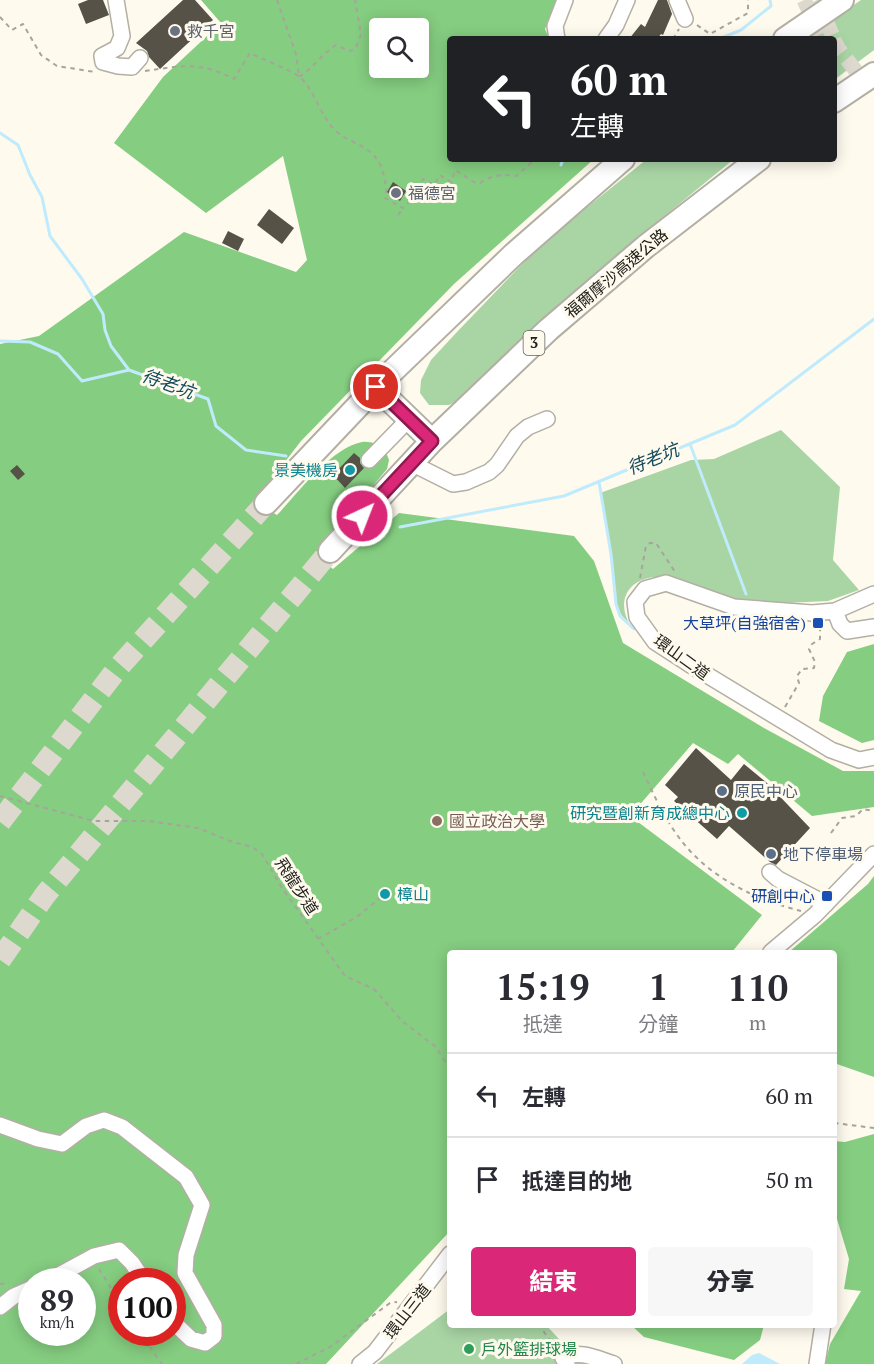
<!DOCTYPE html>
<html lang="zh-TW">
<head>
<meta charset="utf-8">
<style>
  body { margin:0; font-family:"PT Serif","Noto Sans TC",serif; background:#f7f7f7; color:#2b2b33; height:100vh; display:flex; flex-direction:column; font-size:22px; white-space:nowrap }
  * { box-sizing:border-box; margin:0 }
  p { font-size:20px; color:#7c7c81 }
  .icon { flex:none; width:33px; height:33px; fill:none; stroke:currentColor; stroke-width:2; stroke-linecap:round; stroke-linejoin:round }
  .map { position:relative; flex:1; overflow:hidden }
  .sheet { position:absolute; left:447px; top:950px; width:390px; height:378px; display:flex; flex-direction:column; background:#fff; border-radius:6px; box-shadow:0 3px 15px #0003 }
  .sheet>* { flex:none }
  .hud { position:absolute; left:447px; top:36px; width:390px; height:126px; border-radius:6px; box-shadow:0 3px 15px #0003; background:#202124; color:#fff; overflow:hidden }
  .buttons { position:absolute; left:369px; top:18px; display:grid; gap:12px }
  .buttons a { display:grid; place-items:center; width:60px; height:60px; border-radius:6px; background:#fff; box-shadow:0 3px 15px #0003; font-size:30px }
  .speed { position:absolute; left:18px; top:1268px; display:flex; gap:12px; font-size:30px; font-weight:700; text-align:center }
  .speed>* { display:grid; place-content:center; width:78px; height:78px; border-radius:50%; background:#fff; box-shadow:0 3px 15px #0003; line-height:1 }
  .speed small { font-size:15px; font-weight:400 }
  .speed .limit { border:9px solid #d22; background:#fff; color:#111 }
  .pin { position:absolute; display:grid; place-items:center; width:51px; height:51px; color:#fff; margin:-26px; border:3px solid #fff; border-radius:50%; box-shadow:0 2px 6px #0007 }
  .me { position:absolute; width:66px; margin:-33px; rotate:43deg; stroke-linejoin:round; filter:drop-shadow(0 0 4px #0008) }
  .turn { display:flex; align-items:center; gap:21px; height:126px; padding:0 24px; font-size:27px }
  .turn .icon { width:78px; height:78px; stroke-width:2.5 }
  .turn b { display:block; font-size:42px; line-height:51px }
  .eta { display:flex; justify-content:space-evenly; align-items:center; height:102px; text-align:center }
  .eta b { font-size:36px; font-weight:800; line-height:42px }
  .cta { display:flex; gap:12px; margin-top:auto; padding:12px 24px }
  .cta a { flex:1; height:69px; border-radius:6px; background:#db2777; color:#fff; font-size:24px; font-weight:800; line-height:69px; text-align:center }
  .cta a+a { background:#f7f7f7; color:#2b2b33 }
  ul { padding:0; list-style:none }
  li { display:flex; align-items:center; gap:18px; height:84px; padding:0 24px; border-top:2px solid #e1e1e2 }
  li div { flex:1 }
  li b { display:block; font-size:22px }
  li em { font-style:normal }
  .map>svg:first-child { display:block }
</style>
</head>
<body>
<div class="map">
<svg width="874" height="1364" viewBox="0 0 874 1364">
  <rect width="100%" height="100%" fill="#fefaee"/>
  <path fill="#a9d5a5" d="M 861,0 L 874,0 L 874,50 L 834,80 L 834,39 L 804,39 Z
    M 647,159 L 734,159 L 606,264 L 544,319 L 460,400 L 449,405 L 429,405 L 420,393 L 421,380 L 431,360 L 456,333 L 529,257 L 570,221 Z
    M 781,430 L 840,487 L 833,560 L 859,590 L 828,601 L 765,604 L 735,600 L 654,577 C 628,580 616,601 630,625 L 619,612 L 617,604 L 612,557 L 600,493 L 691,460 L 714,459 Z
    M 450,1309 L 450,1324 L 546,1325 L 571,1352 L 599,1364 L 377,1364 Z"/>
  <path fill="#85cd81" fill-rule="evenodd" d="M 201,0 L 556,0 L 545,29 L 549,39 L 450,39 L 450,159 L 594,159 L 454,284 L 301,441 L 254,502 L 277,515 C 298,493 331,448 362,442 C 370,441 377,444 384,447 L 389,460 L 387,469 L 315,555 L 333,569 L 399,513 L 574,536 L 594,561 L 623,643 L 764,728 L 843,771 L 874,771 L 874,807 L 812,816 L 738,754 L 728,764 L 693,743 L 630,816 L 762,915 L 732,952 L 450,952 L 450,1231 L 326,1364 L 0,1364 L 0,344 L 39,336 L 184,232 L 296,272 L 307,260 L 283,156 L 206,213 L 114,143 L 163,77 L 221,23 ZM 380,28 L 418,28 L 418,68 L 380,68 ZM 32,1281 L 82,1281 L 82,1332 L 32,1332 ZM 122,1281 L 172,1281 L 172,1332 L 122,1332 Z
    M 874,644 L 874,740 L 862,743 L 819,721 L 823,696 L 847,652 Z
    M 874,876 L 874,1077 L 834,1063 L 834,952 L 789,952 L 868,884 Z
    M 874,1134 L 874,1364 L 825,1364 L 830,1344 L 861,1291 L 844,1289 L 849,1259 L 834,1209 L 834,1141 L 845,1142 Z
    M 631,1325 L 764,1325 L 760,1340 L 734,1360 L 644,1337 Z"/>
  <path fill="#bfebfd" d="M 759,1353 L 780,1364 L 742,1364 L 752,1355 Z"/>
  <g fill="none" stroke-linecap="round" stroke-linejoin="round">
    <path stroke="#bfebfd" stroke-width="3" d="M 719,39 L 741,30 L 771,6 L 770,0
      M 0,133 L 18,145 L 30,175 L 42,197 L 50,236 L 82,279 L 103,314 L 105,330 L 111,346 L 129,370
      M 561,165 L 563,159
      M 0,341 L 30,342 L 58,354 L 82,381 L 129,370 L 208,399 L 216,426 L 246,450 L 286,456
      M 690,444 L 746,594
      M 599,482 L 611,554 L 616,604 L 620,616 L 634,629
      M 400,527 L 564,496 L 735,425 L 874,319"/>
  </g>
  <path fill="#565248" d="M 88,0 L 103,0 L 109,15 L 86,24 L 78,4 Z
    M 183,0 L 195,0 L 213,20 L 160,69 L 149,57 L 147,51 L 136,43 Z
    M 658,0 L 667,0 L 672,14 L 663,35 L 661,34 L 657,39 L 629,39 L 641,24 L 645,27 Z
    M 393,182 L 406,191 L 400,201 L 387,192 Z
    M 269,209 L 294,228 L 282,244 L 257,225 Z
    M 228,231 L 244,239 L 238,251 L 222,243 Z
    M 354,453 L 360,458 L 360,463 L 364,468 L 345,488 L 333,475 Z
    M 17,465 L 25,474 L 18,480 L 10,471 Z
    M 696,748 L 731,780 L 744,764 L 767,783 L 810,828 L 776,865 L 770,862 L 729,826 L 717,839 L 674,801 L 678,797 L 665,785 Z"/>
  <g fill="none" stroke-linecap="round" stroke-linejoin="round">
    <path stroke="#ddd9ce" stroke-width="15" stroke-dasharray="15 8" stroke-linecap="butt" d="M 804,0 L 822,39
      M 817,0 L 834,39
      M 834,40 L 838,48 L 874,94"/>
    <path stroke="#ddd9ce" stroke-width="22" stroke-dasharray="22 11" stroke-linecap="butt" d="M 0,822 L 117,669 L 266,503
      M 0,960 L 45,895 L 330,551"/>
    <g stroke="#b3afa4" stroke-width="18">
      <path id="minor" d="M 116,0 L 122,36 L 117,48 L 102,56 L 103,62 L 118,66 L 132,67 L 140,58
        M 677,0 L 685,19
        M 557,39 L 555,26 L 565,0
        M 606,39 L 616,25 L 627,0
        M 369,460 L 409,419
        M 411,463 L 453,484 L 466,482 L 489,472 L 497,465 L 517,436 L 528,427 L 547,419
        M 874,594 L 835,611 L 812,613 L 734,607 L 666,583 L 645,589 L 635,602 L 637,617 L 655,642 L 689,664 L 831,750 L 859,760 L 874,757
        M 835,611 L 840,624 L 847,631 L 874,627
        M 770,872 L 778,879 L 826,904
        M 771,952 L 815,915 L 874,854
        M 0,1125 L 38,1139 L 62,1144 L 86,1126 L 104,1120 L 122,1127 L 186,1177 L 202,1205 L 186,1255 L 185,1273 L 214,1325 L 214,1336 L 205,1343 L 191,1339 L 172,1321
        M 48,1281 L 94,1256 L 119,1250 L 132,1263 L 144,1281
        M 0,1307 L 14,1296 L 32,1288
        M 360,1364 L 375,1352 L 450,1254
        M 567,1364 L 563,1358 C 579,1349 598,1359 614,1364
        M 817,1364 L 823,1324"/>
    </g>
    <g stroke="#b3afa4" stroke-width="26">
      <path id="highway" d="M 785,39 L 842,0
        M 834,101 L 874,74
        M 376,387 L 432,441
        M 266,503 L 376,387 L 513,255 L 623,159
        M 330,551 L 432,441 L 548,330 L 645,247 L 759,159"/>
    </g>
    <path stroke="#a7a49b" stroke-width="2" stroke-dasharray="4.5 4.5" stroke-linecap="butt" d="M 277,0 L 296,54 L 299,77
      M 0,17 L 12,30 L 23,24 L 41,55 L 57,66 L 95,72
      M 697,25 L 710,34 L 748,13 L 748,0
      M 673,39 L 679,29
      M 145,71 C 181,66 200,61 234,79 L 250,53 C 262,59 291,70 300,77 C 315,91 323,121 336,131 C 356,148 376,144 384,176 C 386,185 387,190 385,198 L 403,208 L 412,199 L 423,179 L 434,185 L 440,175 L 451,182 L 455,170 L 474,182 L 480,183 C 490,175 504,174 516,176 L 535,159
      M 299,77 C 313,68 322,54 336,45 L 350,51 L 356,48 L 361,34 L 355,0
      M 398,215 L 403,208
      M 640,578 L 646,546 L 650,543 L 656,543 L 675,572
      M 785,707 L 799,683 L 797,676 L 802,669 L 814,668 L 815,662 L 809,649 L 812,644 L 820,639 L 820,628 L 823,624
      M 643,772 C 652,791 661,811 673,829 C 702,874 750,898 801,911
      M 0,796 L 94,821 L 148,821 L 198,828 L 230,841 L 252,847 L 262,854 L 282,888 L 345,976 L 374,989 L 402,1021 L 436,1047 L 450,1069
      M 831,833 L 842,818 L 856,816 L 863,809 L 874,811
      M 318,939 L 358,916 L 385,894
      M 834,1123 L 874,1128
      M 99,1269 L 122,1305
      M 0,1284 L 9,1283
      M 538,1324 L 556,1348
      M 139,1332 L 162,1364
      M 296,1364 L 330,1347 L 390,1303 L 397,1302"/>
    <use href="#minor" stroke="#fff" stroke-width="15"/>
    <use href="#highway" stroke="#fff" stroke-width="22"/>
  </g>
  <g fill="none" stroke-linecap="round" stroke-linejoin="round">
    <g stroke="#8e194d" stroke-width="15">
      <path id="route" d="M 362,516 L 432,441 L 376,387"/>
    </g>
    <use href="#route" stroke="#db2777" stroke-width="10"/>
  </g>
  <g fill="#6b7280" stroke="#fefaee" stroke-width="2">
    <circle cx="175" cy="31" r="6"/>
    <circle cx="396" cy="193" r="6"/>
  </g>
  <g fill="#0f9aa8" stroke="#fefaee" stroke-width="2">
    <circle cx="350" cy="470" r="6"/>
    <circle cx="742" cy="813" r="6"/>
    <circle cx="385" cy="894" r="6"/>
  </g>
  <g fill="#1a4fb4" stroke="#fefaee" stroke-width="2">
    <rect x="812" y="617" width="12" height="12" rx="3"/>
    <rect x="821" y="890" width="12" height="12" rx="3"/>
  </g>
  <g fill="#5c6f8a" stroke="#fefaee" stroke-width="2">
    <circle cx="722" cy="791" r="6"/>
    <circle cx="771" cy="854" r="6"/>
  </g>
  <circle fill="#8d6e63" stroke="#fefaee" stroke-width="2" cx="437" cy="821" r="6"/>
  <circle fill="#2e9e5b" stroke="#fefaee" stroke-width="2" cx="469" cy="1349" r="6"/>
  <g text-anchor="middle" stroke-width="6" stroke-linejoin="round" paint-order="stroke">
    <rect fill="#fefaee" stroke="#63615a" stroke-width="1.5" x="523.5" y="331" width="21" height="24" rx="4.5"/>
    <g font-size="15" font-weight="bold" fill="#21201b">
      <text x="534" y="348">3</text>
    </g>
    <g font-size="16" fill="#5b616d" stroke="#fefaee" text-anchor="start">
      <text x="187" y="37">救千宮</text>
      <text x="408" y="199">福德宮</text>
    </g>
    <g font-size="16" fill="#21201b" stroke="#fefaee">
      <text transform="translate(616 273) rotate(-40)" y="6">福爾摩沙高速公路</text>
      <text transform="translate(682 657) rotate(36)" y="6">環山二道</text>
      <text transform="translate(297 886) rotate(57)" y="6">飛龍步道</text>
      <text transform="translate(407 1311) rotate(-52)" y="6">環山三道</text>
    </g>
    <g font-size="16" fill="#0d838f" stroke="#fefaee" text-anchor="end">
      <text x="338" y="476">景美機房</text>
      <text x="730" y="819">研究暨創新育成總中心</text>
      <text x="397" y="900" text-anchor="start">樟山</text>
    </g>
    <g font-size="16" fill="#164399" stroke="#fefaee" text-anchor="end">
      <text x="806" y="629">大草坪(自強宿舍)</text>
      <text x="815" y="902">研創中心</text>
    </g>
    <g font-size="16" fill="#4e5e75" stroke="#fefaee" text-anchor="start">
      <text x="734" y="797">原民中心</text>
      <text x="783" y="860">地下停車場</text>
    </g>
    <g font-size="16" fill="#785e54" stroke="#fefaee" text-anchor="start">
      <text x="449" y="827">國立政治大學</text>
    </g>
    <g font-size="16" fill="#27864d" stroke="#fefaee" text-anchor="start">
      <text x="481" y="1355">戶外籃排球場</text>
    </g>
    <g font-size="18" font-style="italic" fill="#134a5c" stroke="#fefaee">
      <text transform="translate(168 384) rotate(20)" y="6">待老坑</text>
      <text transform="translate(653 459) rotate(-22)" y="6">待老坑</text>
    </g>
  </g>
</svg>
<div class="buttons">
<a><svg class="icon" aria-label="search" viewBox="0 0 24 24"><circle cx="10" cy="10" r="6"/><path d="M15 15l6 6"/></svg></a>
</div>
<div class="speed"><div>89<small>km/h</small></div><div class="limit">100</div></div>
<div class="pin" style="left:376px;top:387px;background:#d93025"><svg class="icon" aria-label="arrive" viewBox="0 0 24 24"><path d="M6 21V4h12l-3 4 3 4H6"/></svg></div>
<svg class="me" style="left:362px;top:516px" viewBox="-20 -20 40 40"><circle r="17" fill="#db2777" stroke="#fff" stroke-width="3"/><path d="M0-11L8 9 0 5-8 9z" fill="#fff"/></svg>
<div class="hud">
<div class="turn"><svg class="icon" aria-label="left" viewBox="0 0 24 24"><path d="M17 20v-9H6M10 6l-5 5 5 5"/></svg><div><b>60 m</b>左轉</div></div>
</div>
<section class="sheet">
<div class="eta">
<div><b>15:19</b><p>抵達</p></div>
<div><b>1</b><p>分鐘</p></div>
<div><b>110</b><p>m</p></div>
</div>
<ul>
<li><svg class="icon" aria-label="left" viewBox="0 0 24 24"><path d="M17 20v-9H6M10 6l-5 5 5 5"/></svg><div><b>左轉</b></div><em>60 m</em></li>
<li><svg class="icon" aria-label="arrive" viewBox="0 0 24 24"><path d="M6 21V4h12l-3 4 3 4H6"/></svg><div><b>抵達目的地</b></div><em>50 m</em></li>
</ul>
<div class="cta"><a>結束</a><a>分享</a></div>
</section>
</div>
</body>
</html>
